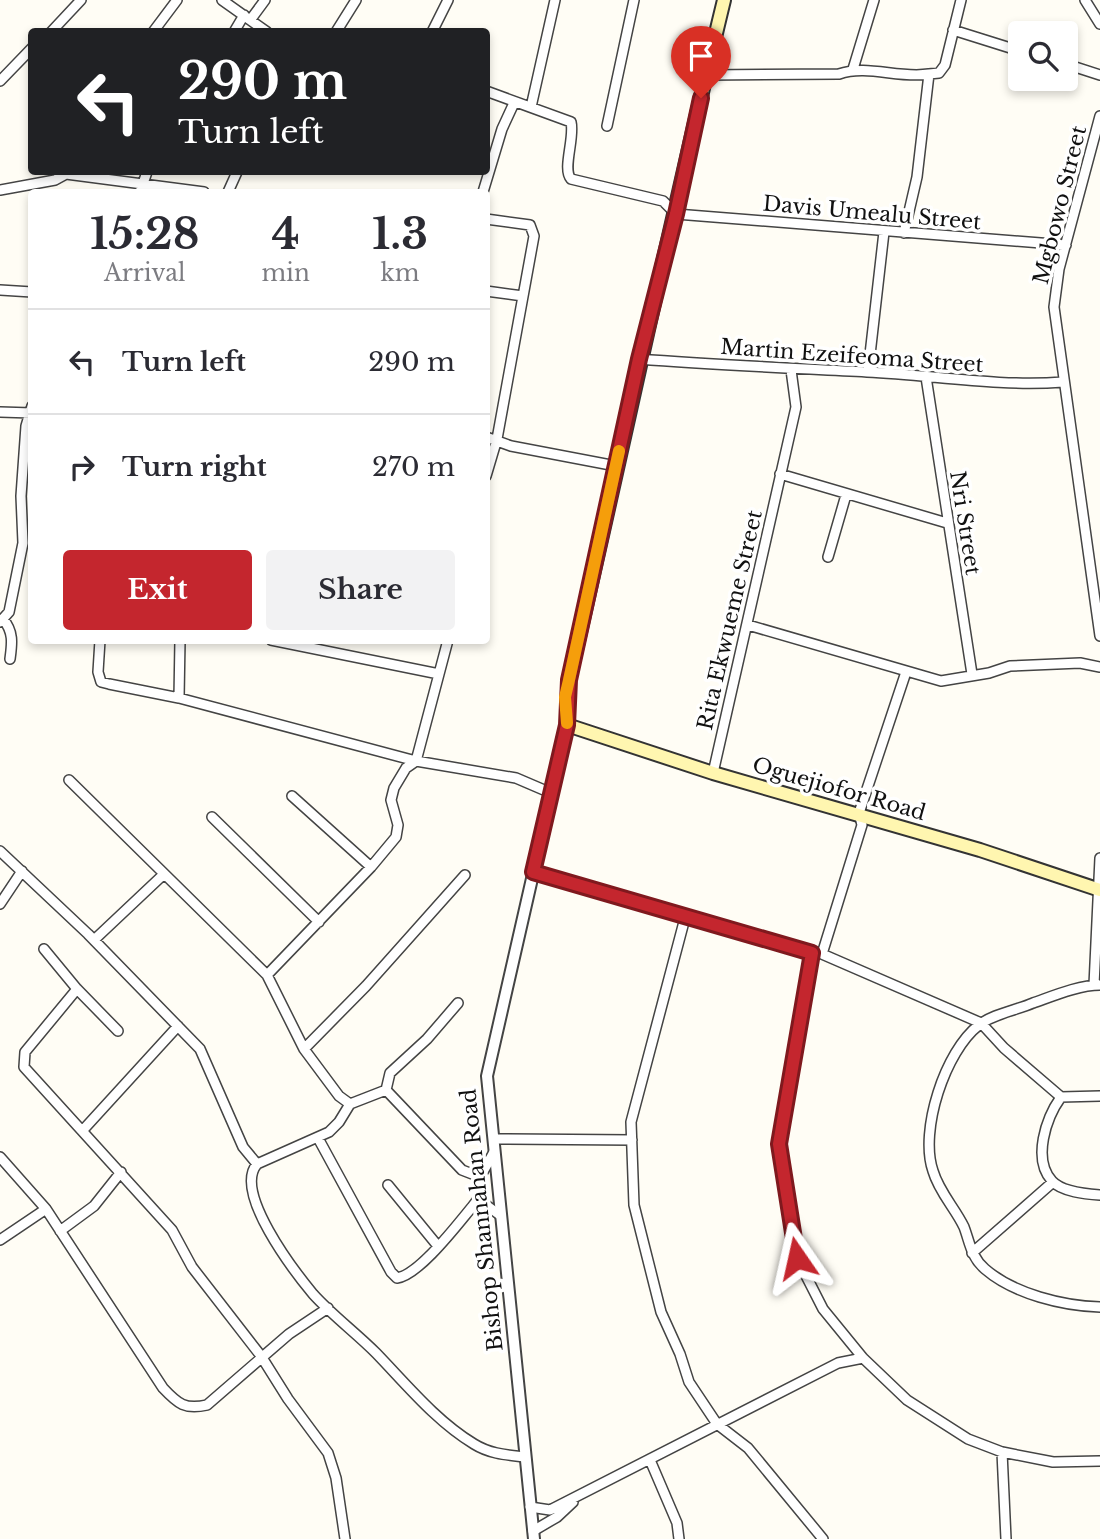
<!DOCTYPE html>
<html lang="en">
<head>
<meta charset="utf-8">
<style>
  body { margin:0; font-family:"Libre Baskerville",serif; background:#f2f2f3; color:#2b2b33; height:100vh; display:flex; flex-direction:column; font-size:26px; white-space:nowrap }
  * { box-sizing:border-box; margin:0 }
  p { font-size:23px; color:#7c7c81 }
  .icon { flex:none; width:38px; height:38px; fill:none; stroke:currentColor; stroke-width:2; stroke-linecap:round; stroke-linejoin:round }
  .map { position:relative; flex:1; overflow:hidden }
  .drawer { position:absolute; left:28px; top:189px; width:462px; height:455px; display:flex; flex-direction:column; background:#fff; border-radius:7px; box-shadow:0 4px 10px #0003 }
  .drawer>* { flex:none }
  .hud { position:absolute; left:28px; top:28px; width:462px; height:147px; border-radius:7px; box-shadow:0 4px 10px #0003; background:#202124; color:#fff; overflow:hidden }
  .tools { position:absolute; left:1008px; top:21px; display:grid; gap:14px }
  .tools a { display:grid; place-items:center; width:70px; height:70px; border-radius:7px; background:#fff; box-shadow:0 4px 10px #0003; font-size:35px }
  .pin { position:absolute; display:grid; place-items:center; width:60px; height:60px; color:#fff; margin:-72px -30px; border-radius:50% 50% 50% 0; rotate:-45deg; box-shadow:0 0 7px #0007 }
  .pin .icon { rotate:45deg }
  .me { position:absolute; width:77px; margin:-38px; rotate:349deg; stroke-linejoin:round; filter:drop-shadow(0 0 5px #0008) }
  .turn { display:flex; align-items:center; gap:24px; height:147px; padding:0 35px; font-size:32px }
  .turn .icon { width:91px; height:91px; stroke-width:2.5 }
  .turn b { display:block; font-size:49px; line-height:60px }
  .eta { display:flex; justify-content:space-evenly; align-items:center; height:119px; text-align:center }
  .eta b { font-size:42px; font-weight:800; line-height:49px }
  .primary-button { display:flex; gap:14px; margin-top:auto; padding:14px 35px }
  .primary-button a { flex:1; height:80px; border-radius:7px; background:#c4262e; color:#fff; font-size:28px; font-weight:800; line-height:80px; text-align:center }
  .primary-button a+a { background:#f2f2f3; color:#2b2b33 }
  ul { padding:0; list-style:none }
  li { display:flex; align-items:center; gap:21px; height:105px; padding:0 35px; border-top:2px solid #e1e1e2 }
  li div { flex:1 }
  li b { display:block; font-size:26px }
  li em { font-style:normal }
  .map>svg:first-child { display:block }
</style>
</head>
<body>
<div class="map">
<svg width="1100" height="1539" viewBox="0 0 1100 1539">
  <rect width="100%" height="100%" fill="#fffdf5"/>
  <g fill="none" stroke-linecap="round" stroke-linejoin="round">
    <g stroke="#444" stroke-width="12">
      <path id="minor" d="M 222,0 L 267,32
        M 1085,0 L 1100,24
        M 251,19 L 265,0
        M 953,30 L 1020,51
        M 51,32 L 81,0
        M 153,32 L 177,0
        M 234,32 L 244,15
        M 336,32 L 356,0
        M 432,32 L 448,0
        M 1066,64 L 1100,75
        M 853,69 L 874,0
        M 706,75 L 839,74 C 867,64 899,79 929,74
        M 0,81 L 32,48
        M 486,91 L 571,122 C 575,138 562,169 571,179 L 663,201 L 676,214 L 1066,245
        M 531,107 L 555,0
        M 1100,116 L 1059,269 L 1054,307 L 1100,636
        M 607,126 L 634,0
        M 0,190 L 55,180 L 66,174 L 204,192
        M 140,192 L 147,172
        M 228,192 L 237,172
        M 483,192 L 502,129 L 514,103
        M 486,219 L 530,225 L 534,236 L 497,439 L 486,476
        M 904,233 L 917,177 L 929,74 L 939,73 L 945,65 L 961,0
        M 0,290 L 32,292
        M 486,291 L 523,296
        M 639,359 C 715,365 791,368 867,372 C 933,375 997,387 1063,382
        M 868,372 L 884,232
        M 926,377 L 972,674
        M 0,412 L 32,413
        M 486,437 L 511,446 L 616,466
        M 780,474 L 947,523
        M 828,557 L 846,495
        M 3,619 C 14,632 12,644 10,659
        M 0,622 L 9,612 L 23,543 L 21,496 L 26,426 L 32,406
        M 748,625 L 941,681 L 989,673 L 1010,666 L 1080,663 L 1100,667
        M 100,640 L 98,672 L 101,682 L 109,684 L 179,698 L 416,761 L 516,778 L 551,793
        M 271,640 L 439,674
        M 179,698 L 180,640
        M 416,761 L 448,640
        M 713,773 L 796,407 L 791,370
        M 69,780 L 267,975 L 304,1049 L 339,1096 L 350,1104
        M 292,796 L 371,867
        M 212,817 L 319,922
        M 0,851 L 88,934 L 200,1049 L 243,1147 L 257,1164
        M 533,872 L 685,918 L 822,954 L 981,1023 L 1004,1048 L 1061,1097 L 1100,1096
        M 0,904 L 22,871
        M 685,918 L 631,1122 L 634,1205 L 661,1312 L 680,1354 L 689,1382 L 717,1424 L 748,1448 L 823,1539
        M 94,940 L 164,874
        M 44,949 L 77,989 L 118,1031
        M 812,953 L 779,1144 L 797,1258 L 823,1309 L 863,1358 L 907,1400 L 968,1439 L 1002,1452 L 1053,1462 L 1100,1461
        M 822,954 L 862,825 L 859,813 L 906,672
        M 267,975 L 371,867 L 396,837 L 398,825 L 391,800 L 394,788 L 406,768 L 416,761
        M 1094,985 L 1100,858
        M 1100,985 C 1079,985 1053,996 1033,1003 C 1017,1010 993,1014 979,1025 C 945,1051 919,1131 933,1171 C 939,1192 955,1208 964,1227 C 970,1243 971,1257 985,1269 C 1014,1294 1063,1306 1100,1307
        M 77,989 L 25,1052 L 24,1067 L 172,1230 L 192,1267 L 261,1356 L 288,1399 L 328,1453 L 336,1478 L 345,1539
        M 458,1003 L 427,1039 L 390,1073 L 386,1090 L 462,1170 L 480,1177
        M 304,1049 L 366,986 L 465,875
        M 386,1090 L 350,1104 L 339,1122 L 329,1132 L 257,1164 C 233,1192 294,1271 313,1294 C 332,1315 356,1333 376,1353 C 406,1384 436,1421 474,1444 C 490,1454 507,1455 525,1457
        M 1061,1097 C 1046,1118 1032,1159 1052,1181 C 1062,1192 1086,1194 1100,1195
        M 83,1130 L 178,1026
        M 318,1138 L 391,1272 L 397,1278 C 419,1275 457,1225 472,1207 L 478,1199 L 480,1177 L 494,1152
        M 495,1139 L 632,1140
        M 0,1157 L 46,1209 L 163,1388 C 178,1404 185,1410 207,1405 L 289,1334 L 328,1308
        M 388,1185 L 437,1245
        M 478,1199 L 501,1216
        M 60,1231 L 94,1206 L 121,1172
        M 0,1240 L 46,1209
        M 972,1253 L 1053,1182
        M 1002,1452 L 1006,1539
        M 650,1460 L 677,1523 L 679,1539
        M 530,1507 L 550,1510 L 838,1363 L 863,1358
        M 533,1531 L 557,1517 L 573,1502"/>
    </g>
    <g stroke="#444" stroke-width="14">
      <path id="tertiary" d="M 534,1539 L 487,1076 L 567,725"/>
    </g>
    <g stroke="#333" stroke-width="16">
      <path id="secondary" d="M 724,0 C 669,226 622,453 569,680 L 567,725 L 713,773 L 980,850 L 1100,890"/>
    </g>
    <use href="#minor" stroke="#fff" stroke-width="9"/>
    <use href="#tertiary" stroke="#fff" stroke-width="10"/>
    <use href="#secondary" stroke="#fff6b0" stroke-width="12"/>
  </g>
  <g fill="none" stroke-linecap="round" stroke-linejoin="round">
    <g stroke="#7f191e" stroke-width="18">
      <path id="route" d="M 701,98 L 676,214 L 639,359 L 569,680 L 567,725 L 533,872 L 812,953 L 779,1144 L 797,1258"/>
    </g>
    <use href="#route" stroke="#c4262e" stroke-width="12"/>
    <path stroke="#f59e0b" stroke-width="12" d="M 567,723 L 565,697 L 569,680 L 619,451"/>
  </g>
  <g text-anchor="middle" stroke-width="7" stroke-linejoin="round" paint-order="stroke">
    <g font-size="21" fill="#111" stroke="#fff">
      <text transform="translate(1060 205) rotate(-76)" y="7">Mgbowo Street</text>
      <text transform="translate(872 213) rotate(5)" y="7">Davis Umealu Street</text>
      <text transform="translate(852 356) rotate(4)" y="7">Martin Ezeifeoma Street</text>
      <text transform="translate(965 523) rotate(81)" y="7">Nri Street</text>
      <text transform="translate(730 620) rotate(-77)" y="7">Rita Ekwueme Street</text>
      <text transform="translate(839 789) rotate(16)" y="7">Oguejiofor Road</text>
      <text transform="translate(482 1220) rotate(-96)" y="7">Bishop Shannahan Road</text>
    </g>
  </g>
</svg>
<div class="tools">
<a><svg class="icon" aria-label="search" viewBox="0 0 24 24"><circle cx="10" cy="10" r="6"/><path d="M15 15l6 6"/></svg></a>
</div>
<div class="pin" style="left:701px;top:98px;background:#d93025"><svg class="icon" aria-label="arrive" viewBox="0 0 24 24"><path d="M6 21V4h12l-3 4 3 4H6"/></svg></div>
<svg class="me" style="left:797px;top:1258px" viewBox="-20 -20 40 40"><path d="M0-17L14 15 0 8-14 15z" fill="#c4262e" stroke="#fff" stroke-width="4"/></svg>
<div class="hud">
<div class="turn"><svg class="icon" aria-label="left" viewBox="0 0 24 24"><path d="M17 20v-9H6M10 6l-5 5 5 5"/></svg><div><b>290 m</b>Turn left</div></div>
</div>
<section class="drawer">
<div class="eta">
<div><b>15:28</b><p>Arrival</p></div>
<div><b>4</b><p>min</p></div>
<div><b>1.3</b><p>km</p></div>
</div>
<ul>
<li><svg class="icon" aria-label="left" viewBox="0 0 24 24"><path d="M17 20v-9H6M10 6l-5 5 5 5"/></svg><div><b>Turn left</b></div><em>290 m</em></li>
<li><svg class="icon" aria-label="right" viewBox="0 0 24 24"><path d="M7 20v-9h11M14 6l5 5-5 5"/></svg><div><b>Turn right</b></div><em>270 m</em></li>
</ul>
<div class="primary-button"><a>Exit</a><a>Share</a></div>
</section>
</div>
</body>
</html>
